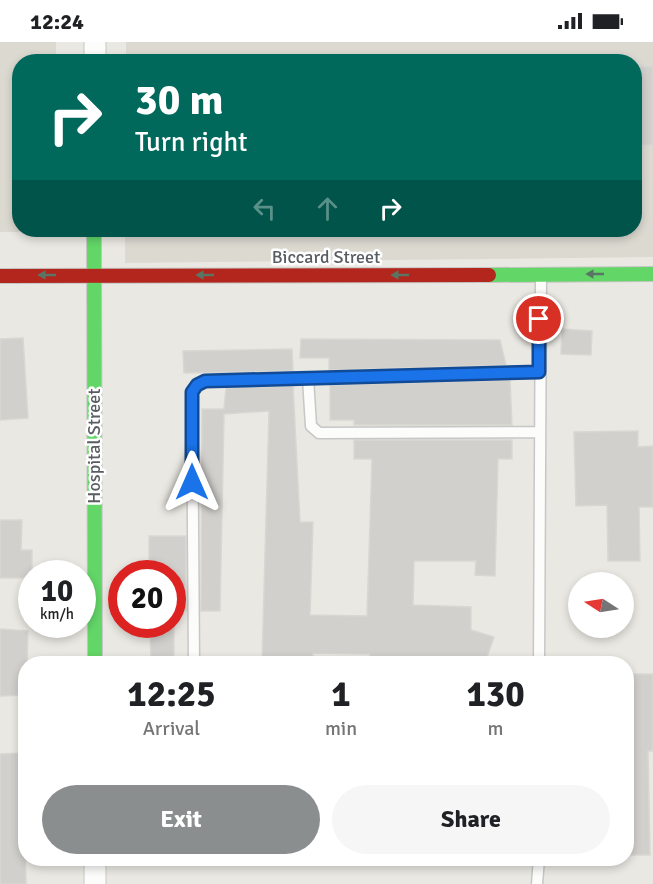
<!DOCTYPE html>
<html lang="en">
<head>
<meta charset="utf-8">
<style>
  body { margin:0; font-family:Signika,sans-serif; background:#f6f6f6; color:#202124; height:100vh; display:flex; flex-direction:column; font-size:22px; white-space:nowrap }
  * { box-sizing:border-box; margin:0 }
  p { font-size:20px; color:#757577 }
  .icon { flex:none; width:33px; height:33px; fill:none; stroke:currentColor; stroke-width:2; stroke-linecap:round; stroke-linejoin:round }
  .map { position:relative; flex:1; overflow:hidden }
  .drawer { position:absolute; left:18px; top:614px; width:616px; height:210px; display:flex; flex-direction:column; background:#fff; border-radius:24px; box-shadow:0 3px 9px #0003 }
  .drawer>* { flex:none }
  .banner { position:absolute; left:12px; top:12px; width:630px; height:183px; border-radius:24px; box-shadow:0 3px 9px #0003; background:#00695c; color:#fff; overflow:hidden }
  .needle { width:39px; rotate:282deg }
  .buttons { position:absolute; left:568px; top:530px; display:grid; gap:12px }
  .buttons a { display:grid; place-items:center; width:66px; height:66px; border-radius:50%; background:#fff; box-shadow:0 3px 9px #0003; font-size:30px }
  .speed { position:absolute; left:18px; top:518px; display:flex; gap:12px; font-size:30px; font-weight:700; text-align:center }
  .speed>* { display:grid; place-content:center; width:78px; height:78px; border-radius:50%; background:#fff; box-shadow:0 3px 9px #0003; line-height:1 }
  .speed small { font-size:15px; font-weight:400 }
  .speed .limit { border:9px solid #d22; background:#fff; color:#111 }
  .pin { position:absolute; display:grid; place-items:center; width:51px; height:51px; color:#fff; margin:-26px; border:3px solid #fff; border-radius:50%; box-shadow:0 2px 6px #0007 }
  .me { position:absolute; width:66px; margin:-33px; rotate:0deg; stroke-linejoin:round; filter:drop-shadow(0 0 4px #0008) }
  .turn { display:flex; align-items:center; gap:21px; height:126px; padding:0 24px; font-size:27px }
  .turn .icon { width:78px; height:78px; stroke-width:2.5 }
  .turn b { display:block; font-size:42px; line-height:51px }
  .lanes { display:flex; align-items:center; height:57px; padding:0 24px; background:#0003; justify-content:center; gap:30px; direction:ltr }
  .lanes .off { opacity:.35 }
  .eta { display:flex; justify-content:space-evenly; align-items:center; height:102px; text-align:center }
  .eta b { font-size:36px; font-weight:800; line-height:42px }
  .action { display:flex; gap:12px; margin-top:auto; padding:12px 24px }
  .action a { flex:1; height:69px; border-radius:36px; background:#8b8e8f; color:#fff; font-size:24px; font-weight:800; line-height:69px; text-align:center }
  .action a+a { background:#f6f6f6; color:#202124 }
  .status { display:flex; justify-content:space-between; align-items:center; height:42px; padding:0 30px; background:#fff; direction:ltr }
  .status svg { height:16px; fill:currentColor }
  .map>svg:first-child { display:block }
</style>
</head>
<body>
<div class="status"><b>12:24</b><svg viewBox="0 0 49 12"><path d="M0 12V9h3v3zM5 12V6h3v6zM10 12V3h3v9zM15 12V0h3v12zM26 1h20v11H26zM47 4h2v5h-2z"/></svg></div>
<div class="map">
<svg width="653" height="842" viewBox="0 0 653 842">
  <rect width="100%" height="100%" fill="#eae8e2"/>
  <path fill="#dcd9d1" d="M 0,0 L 56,0 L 56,19 L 20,20 L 20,188 L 57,188 L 57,190 L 0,190 Z
    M 126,0 L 653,0 L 653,215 L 125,221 L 125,188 L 634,188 L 634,20 L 126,20 Z"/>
  <path fill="#d1d0cc" stroke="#d9d7d2" stroke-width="1.5" d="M 634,24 L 653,24 L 653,103 L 634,104 Z
    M 562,287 L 592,289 L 591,313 L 561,312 Z
    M 23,296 L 28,376 L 0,378 L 0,297 Z
    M 301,297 L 500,298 L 506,323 L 329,328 L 329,316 L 300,316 Z
    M 292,307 L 293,329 L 184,331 L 183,309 Z
    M 510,338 L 512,383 L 354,383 L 354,378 L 330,378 L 330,343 Z
    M 293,344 L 300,480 L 313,480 L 310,573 L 367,574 L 372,417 L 354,417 L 354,398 L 512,398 L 512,417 L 498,417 L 495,534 L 475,533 L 476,519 L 414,519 L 413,563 L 471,565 L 471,588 L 494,595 L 485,621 L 369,621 L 370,612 L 313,611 L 313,621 L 262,621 L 269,369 L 224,372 L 220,569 L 201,569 L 202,367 L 224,367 L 226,346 Z
    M 638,389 L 638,405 L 653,404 L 653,465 L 639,465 L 640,519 L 608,519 L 607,463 L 576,464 L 574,390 Z
    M 0,478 L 22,478 L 21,508 L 32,508 L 32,536 L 0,536 Z
    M 149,494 L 186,494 L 186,569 L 172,568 L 172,531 L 149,531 Z
    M 150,582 L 174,582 L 174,621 L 151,621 Z
    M 0,587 L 28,589 L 26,653 L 0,654 Z
    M 627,632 L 653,632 L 653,702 L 652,709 L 648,709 L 650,813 L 627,813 Z
    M 24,711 L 26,842 L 0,842 L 0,712 Z"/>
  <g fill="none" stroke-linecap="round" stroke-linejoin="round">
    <g stroke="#c7c7c7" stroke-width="13">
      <path id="lane" d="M 308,336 L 311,384 L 319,391 L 539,390
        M 194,621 L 192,350 L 197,343 L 205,339 L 539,330
        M 539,621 L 541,233
        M 537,842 L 539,816"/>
    </g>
    <g stroke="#c7c7c7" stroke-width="23">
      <path id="street" d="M 95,20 L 95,0
        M 95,816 L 95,842"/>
    </g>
    <g stroke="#c5c6c4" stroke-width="16">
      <path id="fast" d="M 94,188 L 95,621
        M 489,233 L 653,232"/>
    </g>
    <g stroke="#c5c6c4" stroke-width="16">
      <path id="jam" d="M 0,234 L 489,233"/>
    </g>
    <use href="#lane" stroke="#fcfcfb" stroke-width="10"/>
    <use href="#street" stroke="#fcfcfb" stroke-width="21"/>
    <use href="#fast" stroke="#63d668" stroke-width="14"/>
    <use href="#jam" stroke="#b3261e" stroke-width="14"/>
  </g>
  <defs><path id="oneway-solid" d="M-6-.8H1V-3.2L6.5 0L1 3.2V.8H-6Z" transform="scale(1.5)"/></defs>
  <g fill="#5a7563">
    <use href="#oneway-solid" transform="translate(595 232) rotate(180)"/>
    <use href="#oneway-solid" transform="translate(47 233) rotate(180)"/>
    <use href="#oneway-solid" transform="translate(205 233) rotate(180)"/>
    <use href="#oneway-solid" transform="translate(400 233) rotate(180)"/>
  </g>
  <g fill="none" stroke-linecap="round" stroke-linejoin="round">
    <g stroke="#114b97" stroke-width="15">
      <path id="route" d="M 192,440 L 192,350 L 197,343 L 205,339 L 539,330 L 539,277"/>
    </g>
    <use href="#route" stroke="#1a73e8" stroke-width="10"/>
  </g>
  <g text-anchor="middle" stroke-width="5" stroke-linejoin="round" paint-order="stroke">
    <g font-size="18" fill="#585d62" stroke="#fff">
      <text x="326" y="221">Biccard Street</text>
      <text transform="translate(94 404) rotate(-90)" y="6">Hospital Street</text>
    </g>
  </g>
</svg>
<div class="buttons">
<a><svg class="needle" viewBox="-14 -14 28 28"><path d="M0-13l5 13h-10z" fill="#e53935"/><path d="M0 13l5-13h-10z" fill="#757577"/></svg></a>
</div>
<div class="speed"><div>10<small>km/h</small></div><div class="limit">20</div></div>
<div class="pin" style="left:539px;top:277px;background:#d93025"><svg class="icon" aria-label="arrive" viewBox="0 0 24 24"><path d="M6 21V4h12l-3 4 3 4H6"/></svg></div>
<svg class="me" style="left:192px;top:440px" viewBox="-20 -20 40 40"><path d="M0-17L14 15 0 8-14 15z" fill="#1a73e8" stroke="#fff" stroke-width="4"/></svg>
<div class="banner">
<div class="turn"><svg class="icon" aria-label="right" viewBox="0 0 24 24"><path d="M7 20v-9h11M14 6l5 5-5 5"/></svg><div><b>30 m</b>Turn right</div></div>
<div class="lanes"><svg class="icon off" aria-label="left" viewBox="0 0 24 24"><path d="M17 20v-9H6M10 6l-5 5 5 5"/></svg><svg class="icon off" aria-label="ahead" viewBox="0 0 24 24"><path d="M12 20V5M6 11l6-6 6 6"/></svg><svg class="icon" aria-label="right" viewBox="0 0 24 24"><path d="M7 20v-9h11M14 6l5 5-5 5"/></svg></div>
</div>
<section class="drawer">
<div class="eta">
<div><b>12:25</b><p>Arrival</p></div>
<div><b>1</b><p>min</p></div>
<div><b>130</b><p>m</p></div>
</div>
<div class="action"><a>Exit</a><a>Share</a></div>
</section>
</div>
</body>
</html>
